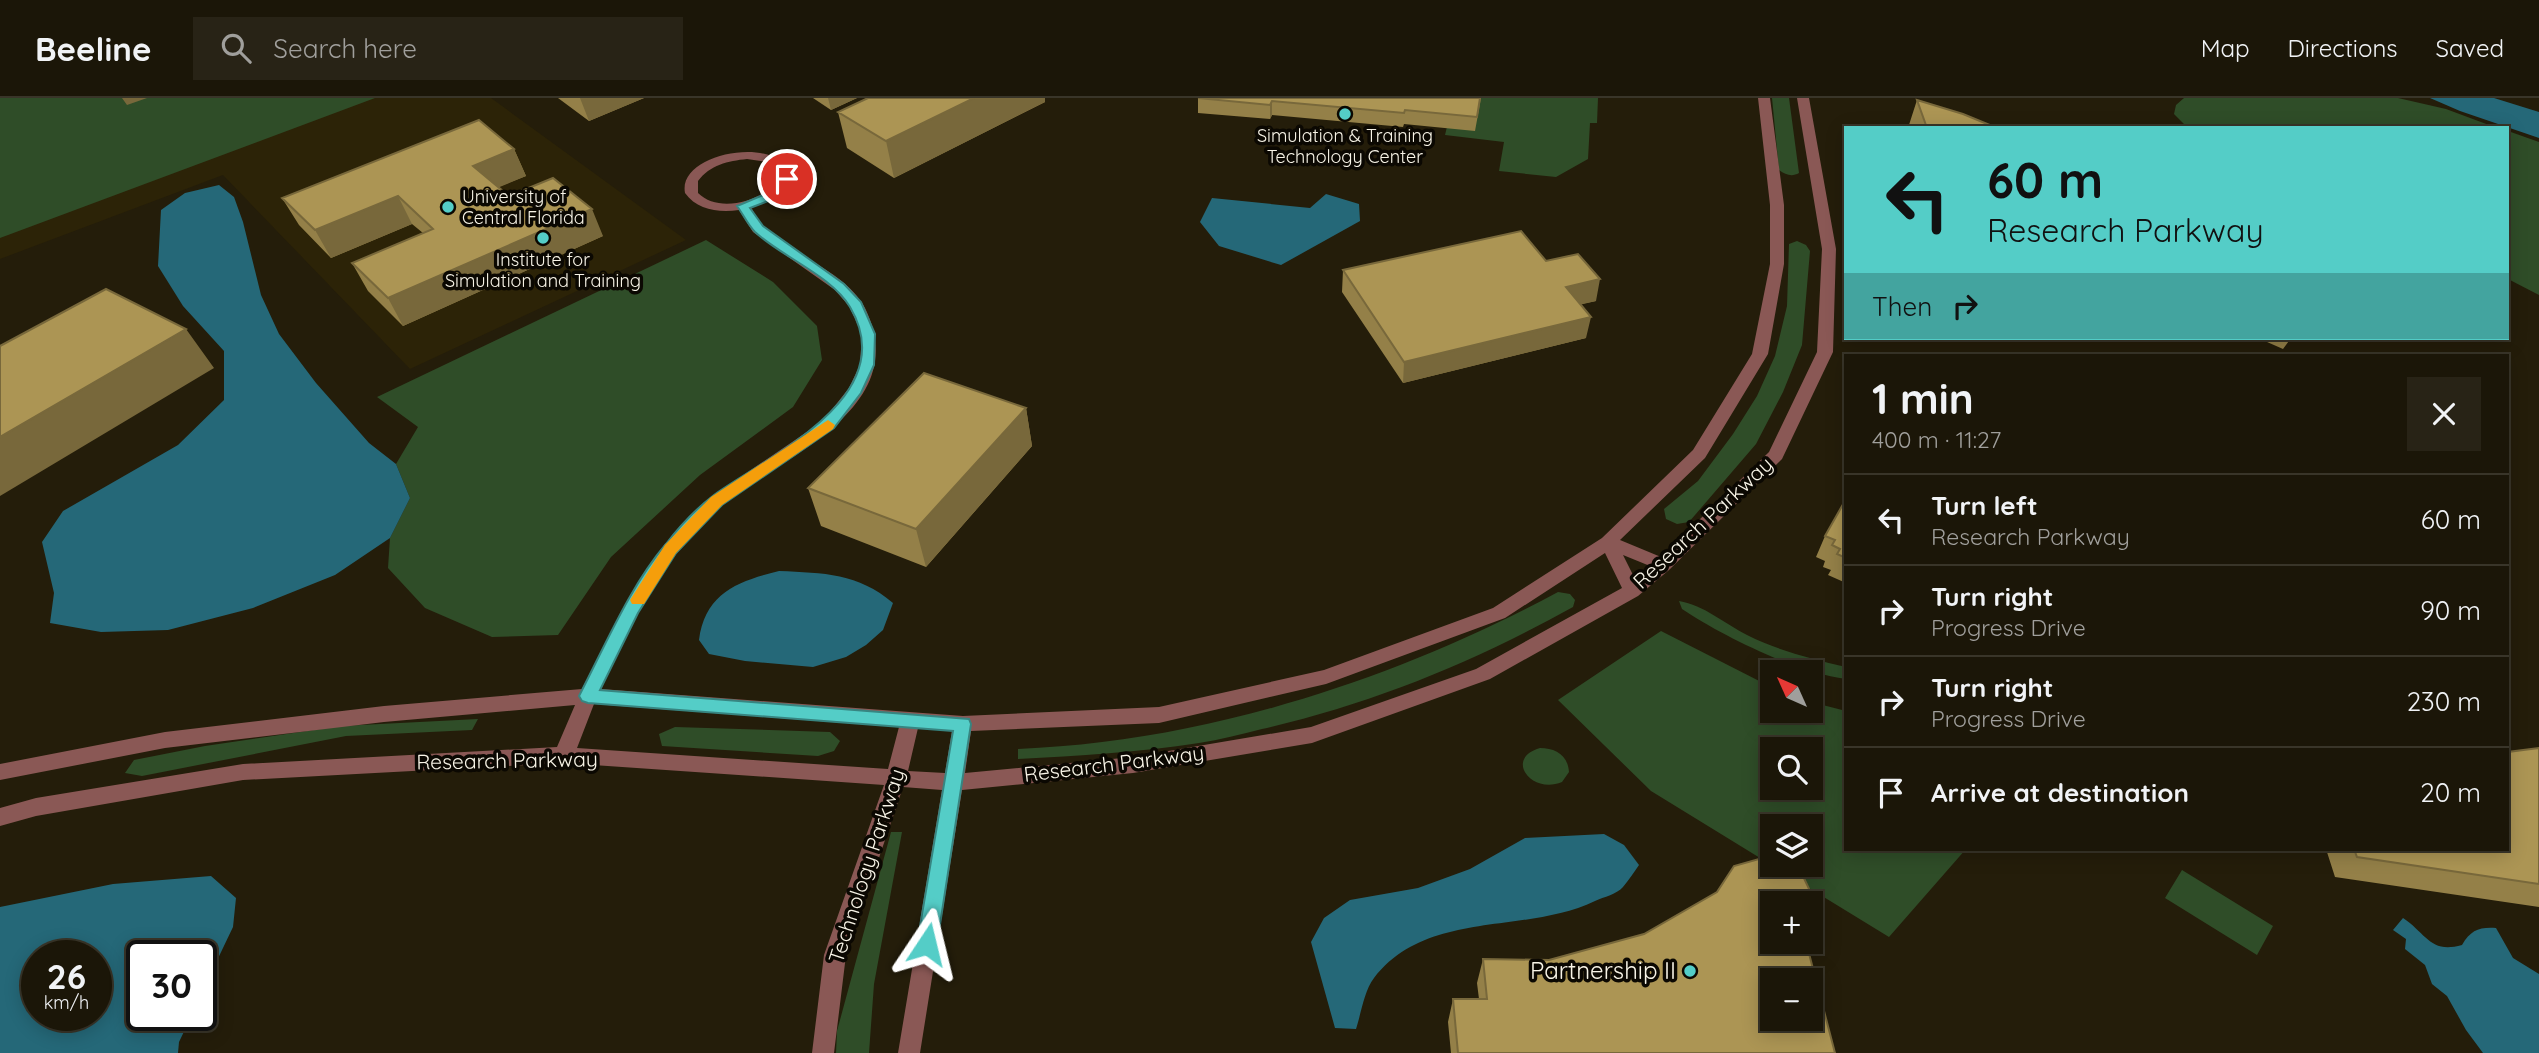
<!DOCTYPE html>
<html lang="en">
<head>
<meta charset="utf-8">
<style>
  body { margin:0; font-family:Quicksand,sans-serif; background:#282316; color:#f1f3f6; height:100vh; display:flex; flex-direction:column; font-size:26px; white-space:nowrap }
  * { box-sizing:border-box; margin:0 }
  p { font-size:23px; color:#a09f9c }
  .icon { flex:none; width:38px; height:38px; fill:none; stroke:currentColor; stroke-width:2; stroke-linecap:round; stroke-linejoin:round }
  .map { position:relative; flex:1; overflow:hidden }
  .panel { position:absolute; left:1844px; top:256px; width:665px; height:497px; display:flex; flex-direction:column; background:#1b1608; border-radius:0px; box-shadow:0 4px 18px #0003,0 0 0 2px #393529 }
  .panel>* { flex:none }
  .guide { position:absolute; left:1844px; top:28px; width:665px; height:214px; border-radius:0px; box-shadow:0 4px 18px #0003,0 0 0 2px #393529; background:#54cdc7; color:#111; overflow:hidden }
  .needle { width:46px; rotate:315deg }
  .buttons { position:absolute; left:1760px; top:562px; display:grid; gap:14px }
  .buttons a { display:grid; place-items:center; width:63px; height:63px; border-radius:0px; background:#1b1608; box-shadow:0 4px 18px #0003,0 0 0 2px #393529; font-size:35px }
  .speed { position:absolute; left:21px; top:842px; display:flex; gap:14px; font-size:35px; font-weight:700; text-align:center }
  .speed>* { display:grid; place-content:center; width:91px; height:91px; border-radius:50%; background:#1b1608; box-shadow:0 4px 18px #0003,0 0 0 2px #393529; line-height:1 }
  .speed small { font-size:18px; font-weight:400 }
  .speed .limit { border:4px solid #111; border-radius:10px; background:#fff; color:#111 }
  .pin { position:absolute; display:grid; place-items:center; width:60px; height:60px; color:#fff; margin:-30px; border:4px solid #fff; border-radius:50%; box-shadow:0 2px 7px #0007 }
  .me { position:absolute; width:77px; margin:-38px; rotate:10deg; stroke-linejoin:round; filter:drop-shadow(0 0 5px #0008) }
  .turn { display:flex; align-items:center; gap:24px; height:147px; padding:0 28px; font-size:32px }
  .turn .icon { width:91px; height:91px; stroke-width:2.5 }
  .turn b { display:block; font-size:49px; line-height:60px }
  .then { display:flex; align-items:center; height:66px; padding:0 28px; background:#0003; gap:14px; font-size:26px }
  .round { display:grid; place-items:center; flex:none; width:74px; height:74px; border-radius:0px; background:#282316 }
  .summary { display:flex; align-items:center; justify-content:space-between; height:119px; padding:0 28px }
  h1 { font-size:42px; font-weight:700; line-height:52px }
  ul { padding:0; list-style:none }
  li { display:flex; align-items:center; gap:21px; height:91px; padding:0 28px; border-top:2px solid #393529 }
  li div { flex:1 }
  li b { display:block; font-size:26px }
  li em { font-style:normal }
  header { display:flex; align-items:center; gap:42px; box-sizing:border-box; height:98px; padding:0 35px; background:#1b1608; border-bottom:2px solid #393529 }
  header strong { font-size:33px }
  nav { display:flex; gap:38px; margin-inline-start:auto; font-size:24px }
  .search { width:490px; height:63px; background:#282316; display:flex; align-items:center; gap:18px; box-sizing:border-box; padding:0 24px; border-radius:0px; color:#a09f9c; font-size:26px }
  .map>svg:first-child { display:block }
</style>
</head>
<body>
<header>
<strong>Beeline</strong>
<div class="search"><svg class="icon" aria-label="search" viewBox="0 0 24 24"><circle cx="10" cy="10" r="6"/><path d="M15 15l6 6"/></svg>Search here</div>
<nav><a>Map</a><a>Directions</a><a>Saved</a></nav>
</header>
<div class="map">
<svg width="2539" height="955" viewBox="0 0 2539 955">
  <rect width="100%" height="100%" fill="#241d0a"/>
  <path fill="#2c2307" d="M 0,0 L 491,0 L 686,142 L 410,271 L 223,77 L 0,161 Z"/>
  <path fill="#2f4d28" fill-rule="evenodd" d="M 0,0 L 375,0 L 0,140 Z
    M 1454,0 L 1598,0 L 1597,25 L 1590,25 L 1588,61 L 1556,79 L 1499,73 L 1504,44 L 1445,37 Z
    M 1772,0 L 1789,0 L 1799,75 C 1792,79 1786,77 1779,72 Z
    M 2184,0 L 2398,0 L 2446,11 L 2497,30 L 2188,30 L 2174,16 L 2176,7 Z
    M 2508,33 L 2539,44 L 2539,197 L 2508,181 Z
    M 706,142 L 773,184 L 817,228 L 822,262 L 793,309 L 700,377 L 611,459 L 558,537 L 492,539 L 425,510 L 388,470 L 390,440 L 410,400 L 396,366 L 418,329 L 377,299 Z
    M 1797,143 L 1806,147 L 1810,153 L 1802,247 L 1783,294 L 1756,346 L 1689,424 L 1677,426 L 1666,421 L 1664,411 L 1698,383 L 1733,336 L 1757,298 L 1775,258 L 1787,208 L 1789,146 Z
    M 1558,494 L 1570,496 L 1575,502 L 1573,509 C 1474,564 1372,606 1262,631 C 1241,636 1220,642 1199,645 C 1139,654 1079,658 1018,661 L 1018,651 C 1046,649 1074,648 1102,644 C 1256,626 1422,568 1558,494 Z
    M 1679,503 C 1704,507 1725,526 1747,537 C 1779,553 1812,561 1846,569 L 1846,581 C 1798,575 1722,538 1682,511 Z
    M 1661,533 L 1773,590 L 1773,612 L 1811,612 L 1811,604 L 1846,613 L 1846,751 L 1966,751 L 1889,839 L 1651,693 L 1558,602 ZM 1773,651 L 1811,651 L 1811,690 L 1773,690 ZM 1773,728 L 1811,728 L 1811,766 L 1773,766 Z
    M 478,621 L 472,632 L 346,638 L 142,678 L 125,675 L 134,662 L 205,648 L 341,628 Z
    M 675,629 L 830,634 L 840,643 L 834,653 L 818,658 L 662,648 L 659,636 Z
    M 1540,650 C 1555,650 1568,657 1569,674 L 1562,684 C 1531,697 1504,660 1540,650 Z
    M 891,734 L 902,734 L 874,886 L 869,955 L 836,955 L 837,933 Z
    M 2182,772 L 2273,828 L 2257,857 L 2165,800 Z"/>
  <path fill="#256878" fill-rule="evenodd" d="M 2430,0 L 2494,0 L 2539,14 L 2539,40 L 2460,13 Z
    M 219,87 L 234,99 L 243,124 L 261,197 L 279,236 L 316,285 L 369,345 L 396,366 L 410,400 L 390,440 L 335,477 L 253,510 L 168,532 L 101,534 L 50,525 L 54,495 L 42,444 L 63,413 L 178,347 L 224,302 L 224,253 L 183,208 L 158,168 L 161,112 L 185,95 Z
    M 1326,96 L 1359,106 L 1360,123 L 1281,167 L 1219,148 L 1200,124 L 1212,100 L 1310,110 Z
    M 779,473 C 824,475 858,475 893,505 L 883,532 L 866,547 L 846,559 L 813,569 L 745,563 L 709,556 L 699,542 C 705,495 738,483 779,473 Z
    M 1604,736 L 1624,747 L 1639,767 C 1634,774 1629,782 1623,789 C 1617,796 1604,799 1595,803 C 1524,837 1428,811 1374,880 C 1364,893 1361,916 1356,931 L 1335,930 L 1311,844 L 1324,820 L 1350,802 L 1418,790 L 1470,771 L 1525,740 Z
    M 211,778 L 236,800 L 233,829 L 201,896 L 201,858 L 142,858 L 142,917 L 192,917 L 179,944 L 178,955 L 0,955 L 0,809 L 113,786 ZM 37,858 L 96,858 L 96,917 L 37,917 Z
    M 2403,820 C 2427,836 2430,856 2462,847 C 2471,832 2479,829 2496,830 L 2513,860 L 2539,876 L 2539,955 L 2483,955 L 2466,932 L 2447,898 L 2432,886 L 2425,867 L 2405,851 L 2406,841 L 2393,832 Z"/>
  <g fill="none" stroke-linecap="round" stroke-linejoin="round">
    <path fill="#8a5855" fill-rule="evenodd" d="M 1758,0 L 1770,0 L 1784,107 L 1784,166 L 1768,256 L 1705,360 L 1620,442 L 1661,459 L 1769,354 L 1817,254 L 1822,151 L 1797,0 L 1809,0 L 1836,151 L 1833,254 L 1782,361 L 1669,472 L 1638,498 L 1490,581 L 1312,645 L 1133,675 L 962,692 L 920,955 L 898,955 L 942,692 L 903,689 L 846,857 L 834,955 L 812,955 L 824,857 L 884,687 L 564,665 L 243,682 L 36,718 L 0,728 L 0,710 L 36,700 L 243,666 L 557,649 L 575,607 L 384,624 L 165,650 L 0,682 L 0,666 L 165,634 L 384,608 L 582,591 L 625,507 L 664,447 L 711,399 L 823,323 L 849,290 L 860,267 L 862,236 L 849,208 L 835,192 L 753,134 L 739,112 C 719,115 697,112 685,95 C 677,54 781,36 793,78 C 784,95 770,105 751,109 C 754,115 758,122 762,127 C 788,156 846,173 865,210 C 914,311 783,357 723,407 C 707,420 693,438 679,453 C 648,487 621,550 601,591 L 963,618 L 1159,609 L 1324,572 L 1493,510 L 1602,440 L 1693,352 L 1752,256 L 1770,166 L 1770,107 ZM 747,61 L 768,64 L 778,70 L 780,78 C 767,102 720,117 698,95 L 698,83 C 710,67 728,63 747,61 ZM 1605,455 L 1622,490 L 1476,571 L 1311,629 L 1133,659 L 965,675 L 971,633 L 1159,625 L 1326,586 L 1505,520 ZM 1623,457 L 1650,468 L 1635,481 ZM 594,606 L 899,629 L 888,671 L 577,650 ZM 918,630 L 952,633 L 945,675 L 908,673 Z"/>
  </g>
  <path fill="#948048" d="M 558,0 L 644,0 L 589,23 Z
    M 813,0 L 857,0 L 831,12 Z
    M 868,0 L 1045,0 L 1045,4 L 894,80 L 847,50 L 838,14 Z
    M 1198,0 L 1481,0 L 1475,33 L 1404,26 L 1403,29 L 1272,17 L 1270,21 L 1198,15 Z
    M 1917,2 L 1997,30 L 1908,30 Z
    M 514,51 L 526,78 L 498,89 L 509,98 L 603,138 L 403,228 L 368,193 L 352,165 L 423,135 L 412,126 L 331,160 L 299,127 L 282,100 Z
    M 1546,163 L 1596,203 L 1581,206 L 1586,240 L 1403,285 L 1342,194 L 1343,172 Z
    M 2258,240 L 2291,240 L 2283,251 Z
    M 1026,310 L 1032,348 L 926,469 L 821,428 L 808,390 Z
    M 1846,401 L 1846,485 L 1828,477 L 1831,472 L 1823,469 L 1825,463 L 1816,459 L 1825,438 Z
    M 2539,650 L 2539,809 L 2335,779 L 2326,751 L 2508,751 Z
    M 1773,805 L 1835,955 L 1451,955 L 1448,924 L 1453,901 L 1479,901 L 1477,885 L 1483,861 L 1549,862 Z"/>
  <path fill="#78683b" d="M 122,0 L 147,0 L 127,7 Z
    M 580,0 L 644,0 L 589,23 Z
    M 828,0 L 857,0 L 831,12 Z
    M 974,0 L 1045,0 L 1045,4 L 894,80 L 886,43 Z
    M 1272,3 L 1272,17 L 1270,21 L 1270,7 Z
    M 514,51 L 526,78 L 485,95 L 473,68 Z
    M 398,98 L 412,126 L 331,160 L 315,132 Z
    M 592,111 L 603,138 L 403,228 L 388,200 Z
    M 1600,181 L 1596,203 L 1562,211 L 1566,189 Z
    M 1591,219 L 1586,240 L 1403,285 L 1404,264 Z
    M 186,231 L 214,270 L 0,398 L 0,339 Z
    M 1026,310 L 1032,348 L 926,469 L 916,431 Z"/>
  <path fill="#ac9554" stroke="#78683b" stroke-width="2" fill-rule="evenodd" d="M 868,0 L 974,0 L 886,43 L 838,14 Z
    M 1198,0 L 1480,0 L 1477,19 L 1405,12 L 1404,15 L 1272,3 L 1270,7 Z
    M 1917,2 L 1963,16 L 1997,30 L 1927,30 Z
    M 479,22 L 514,51 L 473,68 L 509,98 L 553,80 L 592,111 L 388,200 L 352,165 L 433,131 L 398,98 L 315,132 L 282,100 Z
    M 1521,133 L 1546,163 L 1578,156 L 1600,181 L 1566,189 L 1591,219 L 1404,264 L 1343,172 Z
    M 106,191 L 186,231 L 0,339 L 0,248 Z
    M 924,275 L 1026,310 L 916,431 L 808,390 Z
    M 1846,401 L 1846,460 L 1837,456 L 1840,451 L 1832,447 L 1835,442 L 1825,438 Z
    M 2539,650 L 2539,786 L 2357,759 L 2354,751 L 2508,751 L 2508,654 Z
    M 1766,759 L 1773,762 L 1773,766 L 1782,766 L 1802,776 L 1820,814 L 1811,830 L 1811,805 L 1773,805 L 1773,844 L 1806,844 L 1835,955 L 1458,955 L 1453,901 L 1487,901 L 1483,861 L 1549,862 L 1644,836 L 1717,794 L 1734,768 ZM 1773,882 L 1811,882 L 1811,920 L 1773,920 Z"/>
  <path fill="#54cdc7" stroke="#378581" stroke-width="2" d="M 783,78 L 793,81 L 776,100 L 750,110 L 763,128 L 844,186 L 861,204 L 875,236 L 874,267 L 861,295 L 834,330 L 722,407 L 676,455 L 638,515 L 600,592 L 969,621 L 971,626 L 937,846 L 934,852 L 927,855 L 920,852 L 917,846 L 953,633 L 588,605 L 582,603 L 579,598 C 605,548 630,488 666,446 C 679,429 697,410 714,397 C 770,357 903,298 850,209 C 832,178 782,159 755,134 C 748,127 743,116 737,108 L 768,95 Z"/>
  <path fill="#f59e0b" d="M 828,322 L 835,327 L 833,331 L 722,407 L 676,455 L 644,506 L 632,506 L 630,502 L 665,447 L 711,399 Z"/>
  <g fill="#54cdc7" stroke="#0b0802" stroke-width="2.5">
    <circle cx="1345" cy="16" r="7"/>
    <circle cx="448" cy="109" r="7"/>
    <circle cx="543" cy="140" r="7"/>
    <circle cx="1690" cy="873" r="7"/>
  </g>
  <g text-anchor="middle" stroke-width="7" stroke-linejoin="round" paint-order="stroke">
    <g font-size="18" fill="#f8f4e7" stroke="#0b0802">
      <text x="1345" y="44">Simulation &amp; Training<tspan x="1345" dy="21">Technology Center</tspan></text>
      <text x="462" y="105" text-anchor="start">University of<tspan x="462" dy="21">Central Florida</tspan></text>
      <text x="543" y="168">Institute for<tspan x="543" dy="21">Simulation and Training</tspan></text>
    </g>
    <g font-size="21" fill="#f8f4e7" stroke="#0b0802">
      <text transform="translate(1703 425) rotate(-43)" y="7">Research Parkway</text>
      <text transform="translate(507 663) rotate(-1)" y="7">Research Parkway</text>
      <text transform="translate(1114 666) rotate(-7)" y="7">Research Parkway</text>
      <text transform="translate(867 768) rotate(-72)" y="7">Technology Parkway</text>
    </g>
    <g font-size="24" fill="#f8f4e7" stroke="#0b0802" text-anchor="end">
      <text x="1676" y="881">Partnership II</text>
    </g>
  </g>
</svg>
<div class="buttons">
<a><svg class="needle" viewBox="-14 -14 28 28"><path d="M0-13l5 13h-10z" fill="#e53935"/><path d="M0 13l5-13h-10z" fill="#a09f9c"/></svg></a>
<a><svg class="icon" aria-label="search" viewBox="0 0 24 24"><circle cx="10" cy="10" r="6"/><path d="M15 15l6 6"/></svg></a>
<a><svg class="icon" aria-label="layers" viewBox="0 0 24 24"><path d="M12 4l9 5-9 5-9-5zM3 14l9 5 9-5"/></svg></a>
<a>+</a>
<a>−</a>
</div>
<div class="speed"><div>26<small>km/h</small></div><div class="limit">30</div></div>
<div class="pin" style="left:787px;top:81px;background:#d93025"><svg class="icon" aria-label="arrive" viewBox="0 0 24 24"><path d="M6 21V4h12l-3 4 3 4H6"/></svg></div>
<svg class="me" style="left:927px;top:846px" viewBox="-20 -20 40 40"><path d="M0-17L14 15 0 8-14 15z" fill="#54cdc7" stroke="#fff" stroke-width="4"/></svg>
<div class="guide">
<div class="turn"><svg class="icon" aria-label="left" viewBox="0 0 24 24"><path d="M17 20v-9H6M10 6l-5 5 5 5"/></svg><div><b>60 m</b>Research Parkway</div></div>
<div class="then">Then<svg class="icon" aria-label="right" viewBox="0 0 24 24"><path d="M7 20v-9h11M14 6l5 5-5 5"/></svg></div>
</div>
<section class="panel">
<div class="summary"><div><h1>1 min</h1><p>400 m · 11:27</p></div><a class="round"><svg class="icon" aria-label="close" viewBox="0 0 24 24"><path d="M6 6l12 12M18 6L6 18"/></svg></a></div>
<ul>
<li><svg class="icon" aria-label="left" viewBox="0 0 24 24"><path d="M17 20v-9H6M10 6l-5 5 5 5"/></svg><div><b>Turn left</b><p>Research Parkway</p></div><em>60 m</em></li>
<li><svg class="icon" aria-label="right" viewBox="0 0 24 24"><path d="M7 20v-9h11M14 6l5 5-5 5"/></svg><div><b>Turn right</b><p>Progress Drive</p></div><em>90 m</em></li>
<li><svg class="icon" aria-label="right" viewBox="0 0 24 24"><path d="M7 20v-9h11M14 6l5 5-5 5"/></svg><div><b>Turn right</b><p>Progress Drive</p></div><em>230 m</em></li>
<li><svg class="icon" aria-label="arrive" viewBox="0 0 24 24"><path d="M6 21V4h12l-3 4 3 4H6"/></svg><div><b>Arrive at destination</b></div><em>20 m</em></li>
</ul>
</section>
</div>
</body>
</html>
